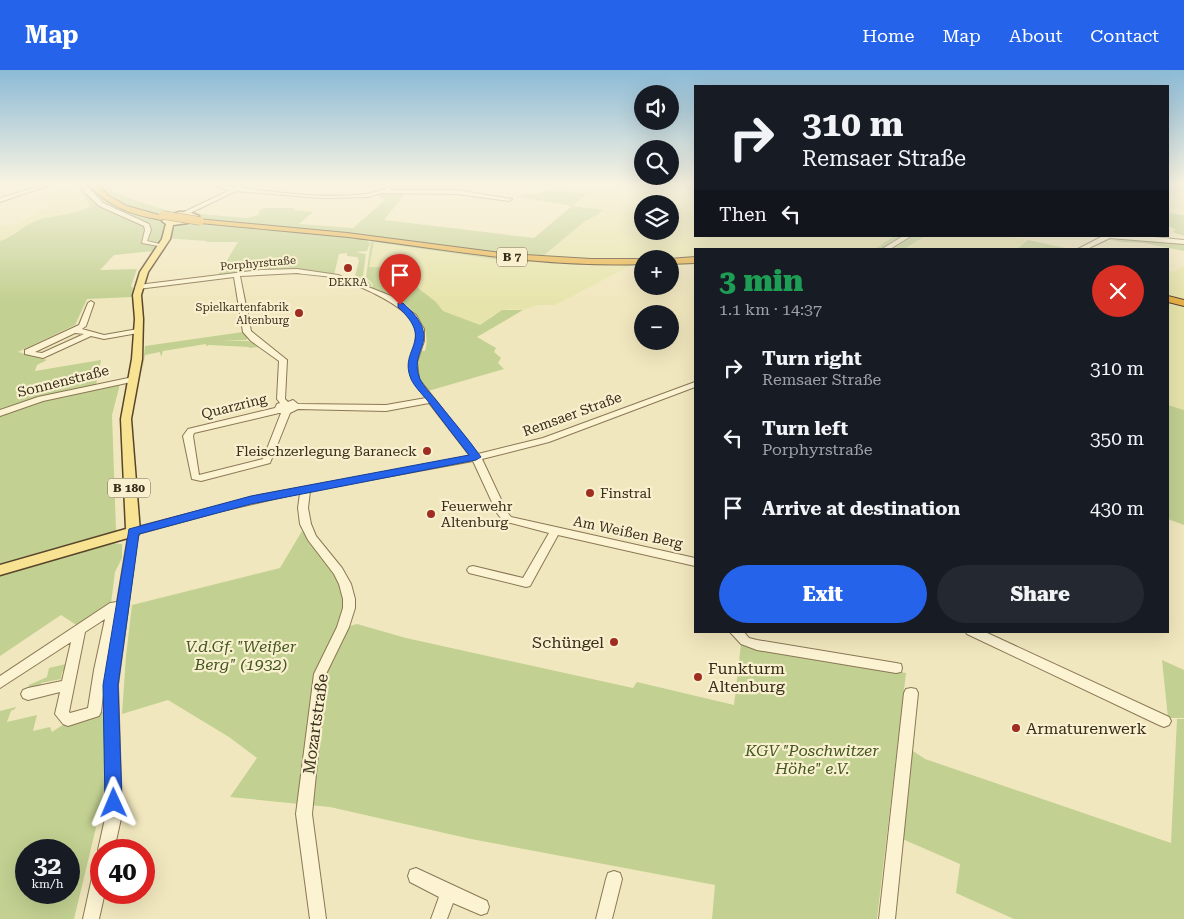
<!DOCTYPE html>
<html lang="en">
<head>
<meta charset="utf-8">
<style>
  body { margin:0; font-family:"Roboto Serif",serif; background:#242831; color:#f1f3f6; height:100vh; display:flex; flex-direction:column; font-size:19px; white-space:nowrap }
  * { box-sizing:border-box; margin:0 }
  p { font-size:16px; color:#9ea1a6 }
  .icon { flex:none; width:28px; height:28px; fill:none; stroke:currentColor; stroke-width:2; stroke-linecap:round; stroke-linejoin:round }
  .map { position:relative; flex:1; overflow:hidden }
  .details { position:absolute; left:694px; top:178px; width:475px; height:385px; display:flex; flex-direction:column; background:#171b24; border-radius:0px; box-shadow:0 5px 20px #0002 }
  .details>* { flex:none }
  .banner { position:absolute; left:694px; top:15px; width:475px; height:152px; border-radius:0px; box-shadow:0 5px 20px #0002; background:#171b24; color:#f1f3f6; overflow:hidden }
  .buttons { position:absolute; left:634px; top:15px; display:grid; gap:10px }
  .buttons a { display:grid; place-items:center; width:45px; height:45px; border-radius:50%; background:#171b24; box-shadow:0 5px 20px #0002; font-size:25px }
  .speed { position:absolute; left:15px; top:769px; display:flex; gap:10px; font-size:25px; font-weight:700; text-align:center }
  .speed>* { display:grid; place-content:center; width:65px; height:65px; border-radius:50%; background:#171b24; box-shadow:0 5px 20px #0002; line-height:1 }
  .speed small { font-size:12px; font-weight:400 }
  .speed .limit { border:8px solid #d22; background:#fff; color:#111 }
  .pin { position:absolute; display:grid; place-items:center; width:42px; height:42px; color:#fff; margin:-51px -21px; border-radius:50% 50% 50% 0; rotate:-45deg; box-shadow:0 0 5px #0007 }
  .pin .icon { rotate:45deg }
  .me { position:absolute; width:55px; margin:-28px; rotate:359deg; stroke-linejoin:round; filter:drop-shadow(0 0 4px #0008) }
  .turn { display:flex; align-items:center; gap:18px; height:105px; padding:0 25px; font-size:22px }
  .turn .icon { width:65px; height:65px; stroke-width:2.5 }
  .turn b { display:block; font-size:35px; line-height:42px }
  .then { display:flex; align-items:center; height:48px; padding:0 25px; background:#0003; gap:10px; font-size:19px }
  .round { display:grid; place-items:center; flex:none; width:52px; height:52px; border-radius:26px; background:#242831 }
  .head { display:flex; align-items:center; justify-content:space-between; height:85px; padding:0 25px }
  h1 { font-size:30px; font-weight:800; line-height:38px; color:#1e9e55 }
  .action { display:flex; gap:10px; margin-top:auto; padding:10px 25px }
  .action a { flex:1; height:58px; border-radius:30px; background:#2563eb; color:#fff; font-size:20px; font-weight:800; line-height:58px; text-align:center }
  .action a+a { background:#242831; color:#f1f3f6 }
  ul { padding:0; list-style:none }
  li { display:flex; align-items:center; gap:15px; height:70px; padding:0 25px }
  li div { flex:1 }
  li b { display:block; font-size:19px }
  li em { font-style:normal }
  header { display:flex; align-items:center; gap:30px; box-sizing:border-box; height:70px; padding:0 25px; background:#2563eb; color:#fff }
  header strong { font-size:24px }
  nav { display:flex; gap:28px; margin-inline-start:auto; font-size:18px }
  .map>svg:first-child { display:block }
</style>
</head>
<body>
<header>
<strong>Map</strong>
<nav><a>Home</a><a>Map</a><a>About</a><a>Contact</a></nav>
</header>
<div class="map">
<svg width="1184" height="849" viewBox="0 0 1184 849">
  <rect width="100%" height="100%" fill="#f1e7be"/>
  <path fill="#e7e4ab" fill-rule="evenodd" d="M 573,113 L 695,113 L 695,166 L 894,166 L 875,179 L 695,179 L 695,188 L 623,191 L 542,186 L 585,151 L 597,145 L 602,140 L 572,136 L 586,124 L 565,121 ZM 642,134 L 670,134 L 670,161 L 642,161 Z
    M 1168,113 L 1184,113 L 1184,141 L 1168,138 Z
    M 71,114 L 76,114 L 88,131 L 90,136 L 89,137 L 14,162 L 7,169 L 0,171 L 0,155 L 16,154 L 50,136 L 39,129 L 43,125 Z
    M 925,166 L 1006,166 L 1028,170 L 1017,179 L 904,179 Z
    M 374,172 L 508,191 L 630,196 L 555,235 L 538,235 L 523,240 L 509,239 L 491,246 L 487,251 L 480,255 L 443,241 L 436,232 L 407,209 L 369,197 Z
    M 1184,196 L 1184,230 L 1168,225 L 1168,201 L 1173,202 Z
    M 1168,234 L 1184,237 L 1184,340 L 1168,335 Z"/>
  <path fill="#c2d091" fill-rule="evenodd" d="M 70,113 L 103,113 L 116,122 L 132,129 L 172,142 L 191,141 L 202,144 L 246,148 L 259,145 L 259,141 L 263,138 L 295,138 L 294,140 L 313,142 L 299,154 L 353,158 L 385,130 L 377,124 L 405,124 L 384,150 L 534,168 L 572,136 L 517,127 L 523,124 L 536,124 L 558,116 L 554,113 L 573,113 L 565,121 L 586,124 L 573,136 L 603,140 L 597,145 L 585,151 L 543,186 L 581,190 L 642,190 L 642,196 L 508,191 L 374,172 L 369,197 L 387,197 L 395,200 L 436,232 L 443,241 L 480,255 L 502,240 L 523,240 L 477,267 L 496,278 L 494,282 L 501,288 L 498,293 L 504,299 L 428,321 C 416,306 414,301 419,281 L 425,281 C 432,257 415,241 398,228 L 394,228 L 372,218 L 373,214 L 366,207 L 371,171 L 367,171 L 370,173 L 367,181 L 355,182 L 366,184 L 363,206 L 372,215 L 370,217 L 349,210 L 355,206 L 359,191 L 357,187 L 347,186 L 347,183 L 339,184 L 334,205 C 296,196 257,202 218,205 L 238,172 L 206,172 L 207,171 L 163,168 L 154,181 L 114,185 L 100,200 L 137,199 L 131,216 L 133,218 L 132,227 L 87,229 L 75,255 L 18,282 L 47,290 L 37,295 L 35,301 L 101,290 L 96,315 L 120,314 L 112,345 L 116,461 L 0,498 L 0,171 C 13,167 24,155 38,150 C 54,145 74,145 89,137 L 90,136 L 76,114 Z
    M 1168,143 L 1184,145 L 1184,166 L 1172,162 L 1176,160 L 1168,156 Z
    M 894,166 L 925,166 L 904,179 L 875,179 Z
    M 1115,169 L 1164,170 L 1184,173 L 1184,181 L 1144,173 L 1121,172 L 1112,170 Z
    M 1028,170 L 1070,179 L 1017,179 Z
    M 243,262 L 248,268 L 246,270 L 220,271 L 248,271 L 260,277 L 249,278 L 249,277 L 209,275 L 206,276 L 206,274 L 163,281 L 161,287 L 160,282 L 145,285 L 142,302 L 145,276 Z
    M 1168,335 L 1184,340 L 1184,455 L 1168,449 Z
    M 302,461 C 329,499 351,507 339,559 L 357,554 L 406,568 L 633,618 L 637,612 L 734,635 L 741,574 L 906,603 L 877,849 L 712,849 L 715,815 L 471,769 L 330,737 L 230,727 L 257,688 L 229,667 L 168,630 L 122,644 L 126,586 L 132,535 L 280,498 Z
    M 110,473 L 122,474 L 122,488 L 115,502 L 111,533 L 94,543 L 96,545 L 78,556 L 61,545 L 0,586 L 0,505 Z
    M 1162,590 L 1184,600 L 1184,648 L 1168,648 Z
    M 66,594 L 68,597 L 62,602 L 61,609 L 41,613 L 40,618 L 28,619 L 29,615 L 47,607 L 49,598 Z
    M 16,637 L 15,639 L 11,641 L 7,652 L 37,645 L 33,661 L 50,657 L 52,662 L 61,656 L 89,646 L 90,649 L 95,647 L 96,644 L 104,641 L 105,743 L 99,745 L 74,849 L 0,849 L 0,641 ZM 26,780 L 69,780 L 69,822 L 26,822 Z
    M 1177,649 L 1184,649 L 1184,849 L 1014,849 L 956,823 L 960,794 L 900,768 L 910,679 L 925,689 L 1171,773 Z"/>
  <g fill="none" stroke-linecap="round" stroke-linejoin="round">
    <g stroke="#8b7755" stroke-width="2">
      <path id="minor" d="M 49,113 L 56,113 L 0,132 L 0,128 Z
        M 79,113 L 84,113 L 103,133 L 149,154 L 151,160 L 147,171 L 164,175 L 164,177 L 142,173 L 145,160 L 144,156 L 99,136 L 86,123 Z
        M 211,113 L 235,117 L 244,113 L 250,113 L 241,118 C 282,123 325,129 366,124 C 372,123 379,121 385,119 C 390,116 392,113 398,113 L 389,120 L 457,120 L 512,129 L 509,131 L 457,124 L 382,123 L 368,127 L 321,128 L 236,121 L 188,144 L 184,144 L 184,142 L 230,120 L 220,118 Z
        M 903,166 L 911,166 L 890,179 L 882,179 Z
        M 1103,166 L 1143,166 L 1184,170 L 1184,174 L 1110,168 L 1087,179 L 1078,179 Z
        M 297,199 L 338,205 L 391,226 L 416,245 L 424,259 L 424,271 L 417,292 L 419,309 L 478,384 L 543,368 L 695,312 L 695,317 L 549,372 L 482,389 L 507,442 L 511,447 L 695,488 L 695,496 L 558,465 L 530,516 L 526,517 L 469,503 L 467,500 L 469,497 L 473,496 L 523,508 L 549,463 L 503,451 L 497,443 L 473,391 L 310,421 L 308,438 L 311,454 L 316,466 L 342,498 L 351,514 L 355,529 L 355,538 L 349,557 L 326,604 L 312,744 L 326,849 L 310,849 L 296,744 L 314,604 L 337,557 L 343,538 L 343,529 L 339,514 L 334,504 L 308,470 L 300,454 L 298,438 L 300,423 L 218,442 L 138,464 L 118,615 L 122,744 L 114,780 L 101,780 L 101,786 L 98,780 L 106,744 L 104,615 L 108,595 L 106,600 L 101,642 L 99,646 L 68,656 L 63,654 L 55,644 L 60,622 L 28,630 L 23,628 L 21,624 L 23,620 L 28,618 L 62,611 L 71,572 L 0,618 L 0,606 L 110,533 L 117,532 L 129,459 L 260,425 L 470,386 L 429,333 L 386,341 L 298,339 L 290,343 L 270,393 L 201,411 L 192,409 L 183,366 L 188,359 L 275,338 L 277,334 L 280,333 L 277,329 L 279,291 L 251,271 L 243,262 L 234,207 L 138,219 L 135,217 L 138,215 L 261,200 ZM 297,203 C 309,205 323,205 335,208 C 356,214 414,237 416,261 C 417,269 414,276 412,284 C 405,304 414,313 426,328 L 386,335 L 298,334 L 293,330 L 288,332 L 285,329 L 287,290 L 251,261 L 240,206 ZM 279,343 L 281,343 L 263,389 L 199,405 L 193,366 L 194,363 ZM 105,549 L 94,600 L 88,638 L 70,643 L 69,642 L 85,562 Z
        M 91,231 L 94,233 L 86,256 L 82,259 L 104,265 L 138,259 L 142,261 L 138,263 L 104,269 L 91,266 L 43,288 L 25,284 L 25,280 L 79,255 L 88,233 ZM 75,263 L 84,264 L 42,283 L 35,282 Z
        M 133,307 L 136,307 L 136,311 L 43,331 L 0,346 L 0,340 L 38,327 Z
        M 729,561 L 743,561 L 749,568 L 757,570 L 896,593 L 901,594 L 902,598 L 901,602 L 896,603 L 757,580 L 741,574 Z
        M 965,561 L 983,561 L 1169,647 L 1171,651 L 1169,655 L 1164,657 L 1159,655 L 967,564 Z
        M 911,618 L 916,619 L 918,623 L 895,849 L 879,849 L 904,623 L 906,619 Z
        M 101,795 L 101,822 L 105,822 L 99,849 L 83,849 L 93,803 L 95,797 Z
        M 416,798 L 487,831 L 489,837 L 487,843 L 481,845 L 453,833 L 447,849 L 431,849 L 439,827 L 410,812 L 408,806 L 410,800 Z
        M 614,801 L 620,803 L 622,809 L 612,849 L 596,849 L 606,809 L 608,803 Z"/>
    </g>
    <g stroke="#58442a" stroke-width="3">
      <path id="major" d="M 179,142 L 190,142 L 199,146 L 188,153 L 173,155 L 170,169 L 148,202 L 141,225 L 143,249 L 142,289 L 131,349 L 140,462 L 138,465 L 0,505 L 0,495 L 126,459 L 121,349 L 132,289 L 135,249 L 133,225 L 140,202 L 162,169 L 166,154 L 162,151 L 167,146 ZM 179,146 L 189,146 L 191,147 L 181,151 L 170,150 Z"/>
    </g>
    <g stroke="#58442a" stroke-width="2">
      <path id="highway" d="M 88,113 L 95,113 L 109,126 L 127,136 L 170,148 C 165,152 158,149 151,148 C 127,143 103,133 88,113 Z
        M 197,149 L 347,163 L 509,184 L 591,189 L 642,189 L 642,194 C 543,198 446,179 348,167 C 299,162 249,158 200,153 L 197,153 Z
        M 695,187 L 695,193 L 670,194 L 669,189 Z
        M 1168,226 L 1184,230 L 1184,236 L 1168,232 Z"/>
    </g>
    <use href="#minor" fill="#fbf3d2" fill-rule="evenodd"/>
    <use href="#major" fill="#f8e392" fill-rule="evenodd"/>
    <use href="#highway" fill="#e8b247" fill-rule="evenodd"/>
    <g stroke="#58442a" stroke-width="9" stroke-linecap="butt">
      <path id="highway-bridge" d="M 163,145 L 200,151"/>
    </g>
    <use href="#highway-bridge" stroke="#e8b247" stroke-width="8"/>
  </g>
  <linearGradient id="sky" x2="0" y2="1"><stop stop-color="#8cbad6"/><stop offset="0.49" stop-color="#f9f4e2"/><stop offset="1" stop-color="#f9f4e2" stop-opacity="0"/></linearGradient>
  <rect width="1184" height="232" fill="url(#sky)"/>
  <path fill="#2563eb" stroke="#184099" d="M 398,233 L 403,233 C 446,272 407,277 420,309 C 423,316 431,324 436,330 C 451,349 467,367 481,387 L 476,390 L 251,434 L 139,464 L 118,615 L 122,733 L 120,739 L 114,741 L 108,739 L 105,733 L 103,615 L 129,459 L 251,426 L 469,385 C 455,367 441,349 427,330 C 422,324 414,316 411,309 C 398,278 436,272 398,237 Z"/>
  <g fill="#9f2d21" stroke="#f8f0ce" stroke-width="2">
    <circle cx="348" cy="198" r="5"/>
    <circle cx="299" cy="243" r="5"/>
    <circle cx="427" cy="381" r="5"/>
    <circle cx="590" cy="423" r="5"/>
    <circle cx="431" cy="444" r="5"/>
    <circle cx="614" cy="572" r="5"/>
    <circle cx="698" cy="607" r="5"/>
    <circle cx="1016" cy="658" r="5"/>
  </g>
  <g text-anchor="middle" stroke-width="4.5" stroke-linejoin="round" paint-order="stroke">
    <g font-size="11" fill="#392d1b" stroke="#f8f0ce">
      <text transform="translate(258 193) rotate(-5)" y="4">Porphyrstraße</text>
    </g>
    <g font-size="11" fill="#392d1b" stroke="#f8f0ce">
      <text x="348" y="216">DEKRA</text>
      <text x="289" y="241" text-anchor="end">Spielkartenfabrik<tspan x="289" dy="13">Altenburg</tspan></text>
    </g>
    <g fill="#f8f0ce" stroke="#726851" stroke-width="1">
      <rect x="497" y="177.5" width="30" height="19" rx="4"/>
      <rect x="108" y="408.5" width="42" height="19" rx="4"/>
    </g>
    <g font-size="12" font-weight="bold" fill="#392d1b">
      <text x="512" y="191">B 7</text>
      <text x="129" y="422">B 180</text>
    </g>
    <g font-size="14" fill="#392d1b" stroke="#f8f0ce">
      <text transform="translate(63 311) rotate(-14)" y="5">Sonnenstraße</text>
      <text transform="translate(234 336) rotate(-14)" y="5">Quarzring</text>
      <text transform="translate(572 344) rotate(-20)" y="5">Remsaer Straße</text>
      <text transform="translate(628 462) rotate(12)" y="5">Am Weißen Berg</text>
    </g>
    <g font-size="14" fill="#392d1b" stroke="#f8f0ce" text-anchor="start">
      <text x="417" y="386" text-anchor="end">Fleischzerlegung Baraneck</text>
      <text x="600" y="428">Finstral</text>
      <text x="441" y="441">Feuerwehr<tspan x="441" dy="16">Altenburg</tspan></text>
    </g>
    <g font-size="16" fill="#392d1b" stroke="#f8f0ce" text-anchor="start">
      <text x="604" y="578" text-anchor="end">Schüngel</text>
      <text x="708" y="604">Funkturm<tspan x="708" dy="18">Altenburg</tspan></text>
      <text x="1026" y="664">Armaturenwerk</text>
    </g>
    <g font-size="16" font-style="italic" fill="#435720" stroke="#f8f0ce">
      <text x="241" y="582">V.d.Gf. "Weißer<tspan x="241" dy="18">Berg" (1932)</tspan></text>
      <text x="812" y="686">KGV "Poschwitzer<tspan x="812" dy="18">Höhe" e.V.</tspan></text>
    </g>
    <g font-size="16" fill="#392d1b" stroke="#f8f0ce">
      <text transform="translate(315 654) rotate(-82)" y="6">Mozartstraße</text>
    </g>
  </g>
</svg>
<div class="buttons">
<a><svg class="icon" aria-label="sound" viewBox="0 0 24 24"><path d="M4 9h4l5-4v14l-5-4H4zM17 9q2 3 0 6"/></svg></a>
<a><svg class="icon" aria-label="search" viewBox="0 0 24 24"><circle cx="10" cy="10" r="6"/><path d="M15 15l6 6"/></svg></a>
<a><svg class="icon" aria-label="layers" viewBox="0 0 24 24"><path d="M12 4l9 5-9 5-9-5zM3 14l9 5 9-5"/></svg></a>
<a>+</a>
<a>−</a>
</div>
<div class="speed"><div>32<small>km/h</small></div><div class="limit">40</div></div>
<div class="pin" style="left:400px;top:235px;background:#d93025"><svg class="icon" aria-label="arrive" viewBox="0 0 24 24"><path d="M6 21V4h12l-3 4 3 4H6"/></svg></div>
<svg class="me" style="left:114px;top:733px" viewBox="-20 -20 40 40"><path d="M0-17L14 15 0 8-14 15z" fill="#2563eb" stroke="#fff" stroke-width="4"/></svg>
<div class="banner">
<div class="turn"><svg class="icon" aria-label="right" viewBox="0 0 24 24"><path d="M7 20v-9h11M14 6l5 5-5 5"/></svg><div><b>310 m</b>Remsaer Straße</div></div>
<div class="then">Then<svg class="icon" aria-label="left" viewBox="0 0 24 24"><path d="M17 20v-9H6M10 6l-5 5 5 5"/></svg></div>
</div>
<section class="details">
<div class="head"><div><h1>3 min</h1><p>1.1 km · 14:37</p></div><a class="round" style="background:#d93025;color:#fff"><svg class="icon" aria-label="close" viewBox="0 0 24 24"><path d="M6 6l12 12M18 6L6 18"/></svg></a></div>
<ul>
<li><svg class="icon" aria-label="right" viewBox="0 0 24 24"><path d="M7 20v-9h11M14 6l5 5-5 5"/></svg><div><b>Turn right</b><p>Remsaer Straße</p></div><em>310 m</em></li>
<li><svg class="icon" aria-label="left" viewBox="0 0 24 24"><path d="M17 20v-9H6M10 6l-5 5 5 5"/></svg><div><b>Turn left</b><p>Porphyrstraße</p></div><em>350 m</em></li>
<li><svg class="icon" aria-label="arrive" viewBox="0 0 24 24"><path d="M6 21V4h12l-3 4 3 4H6"/></svg><div><b>Arrive at destination</b></div><em>430 m</em></li>
</ul>
<div class="action"><a>Exit</a><a>Share</a></div>
</section>
</div>
</body>
</html>
